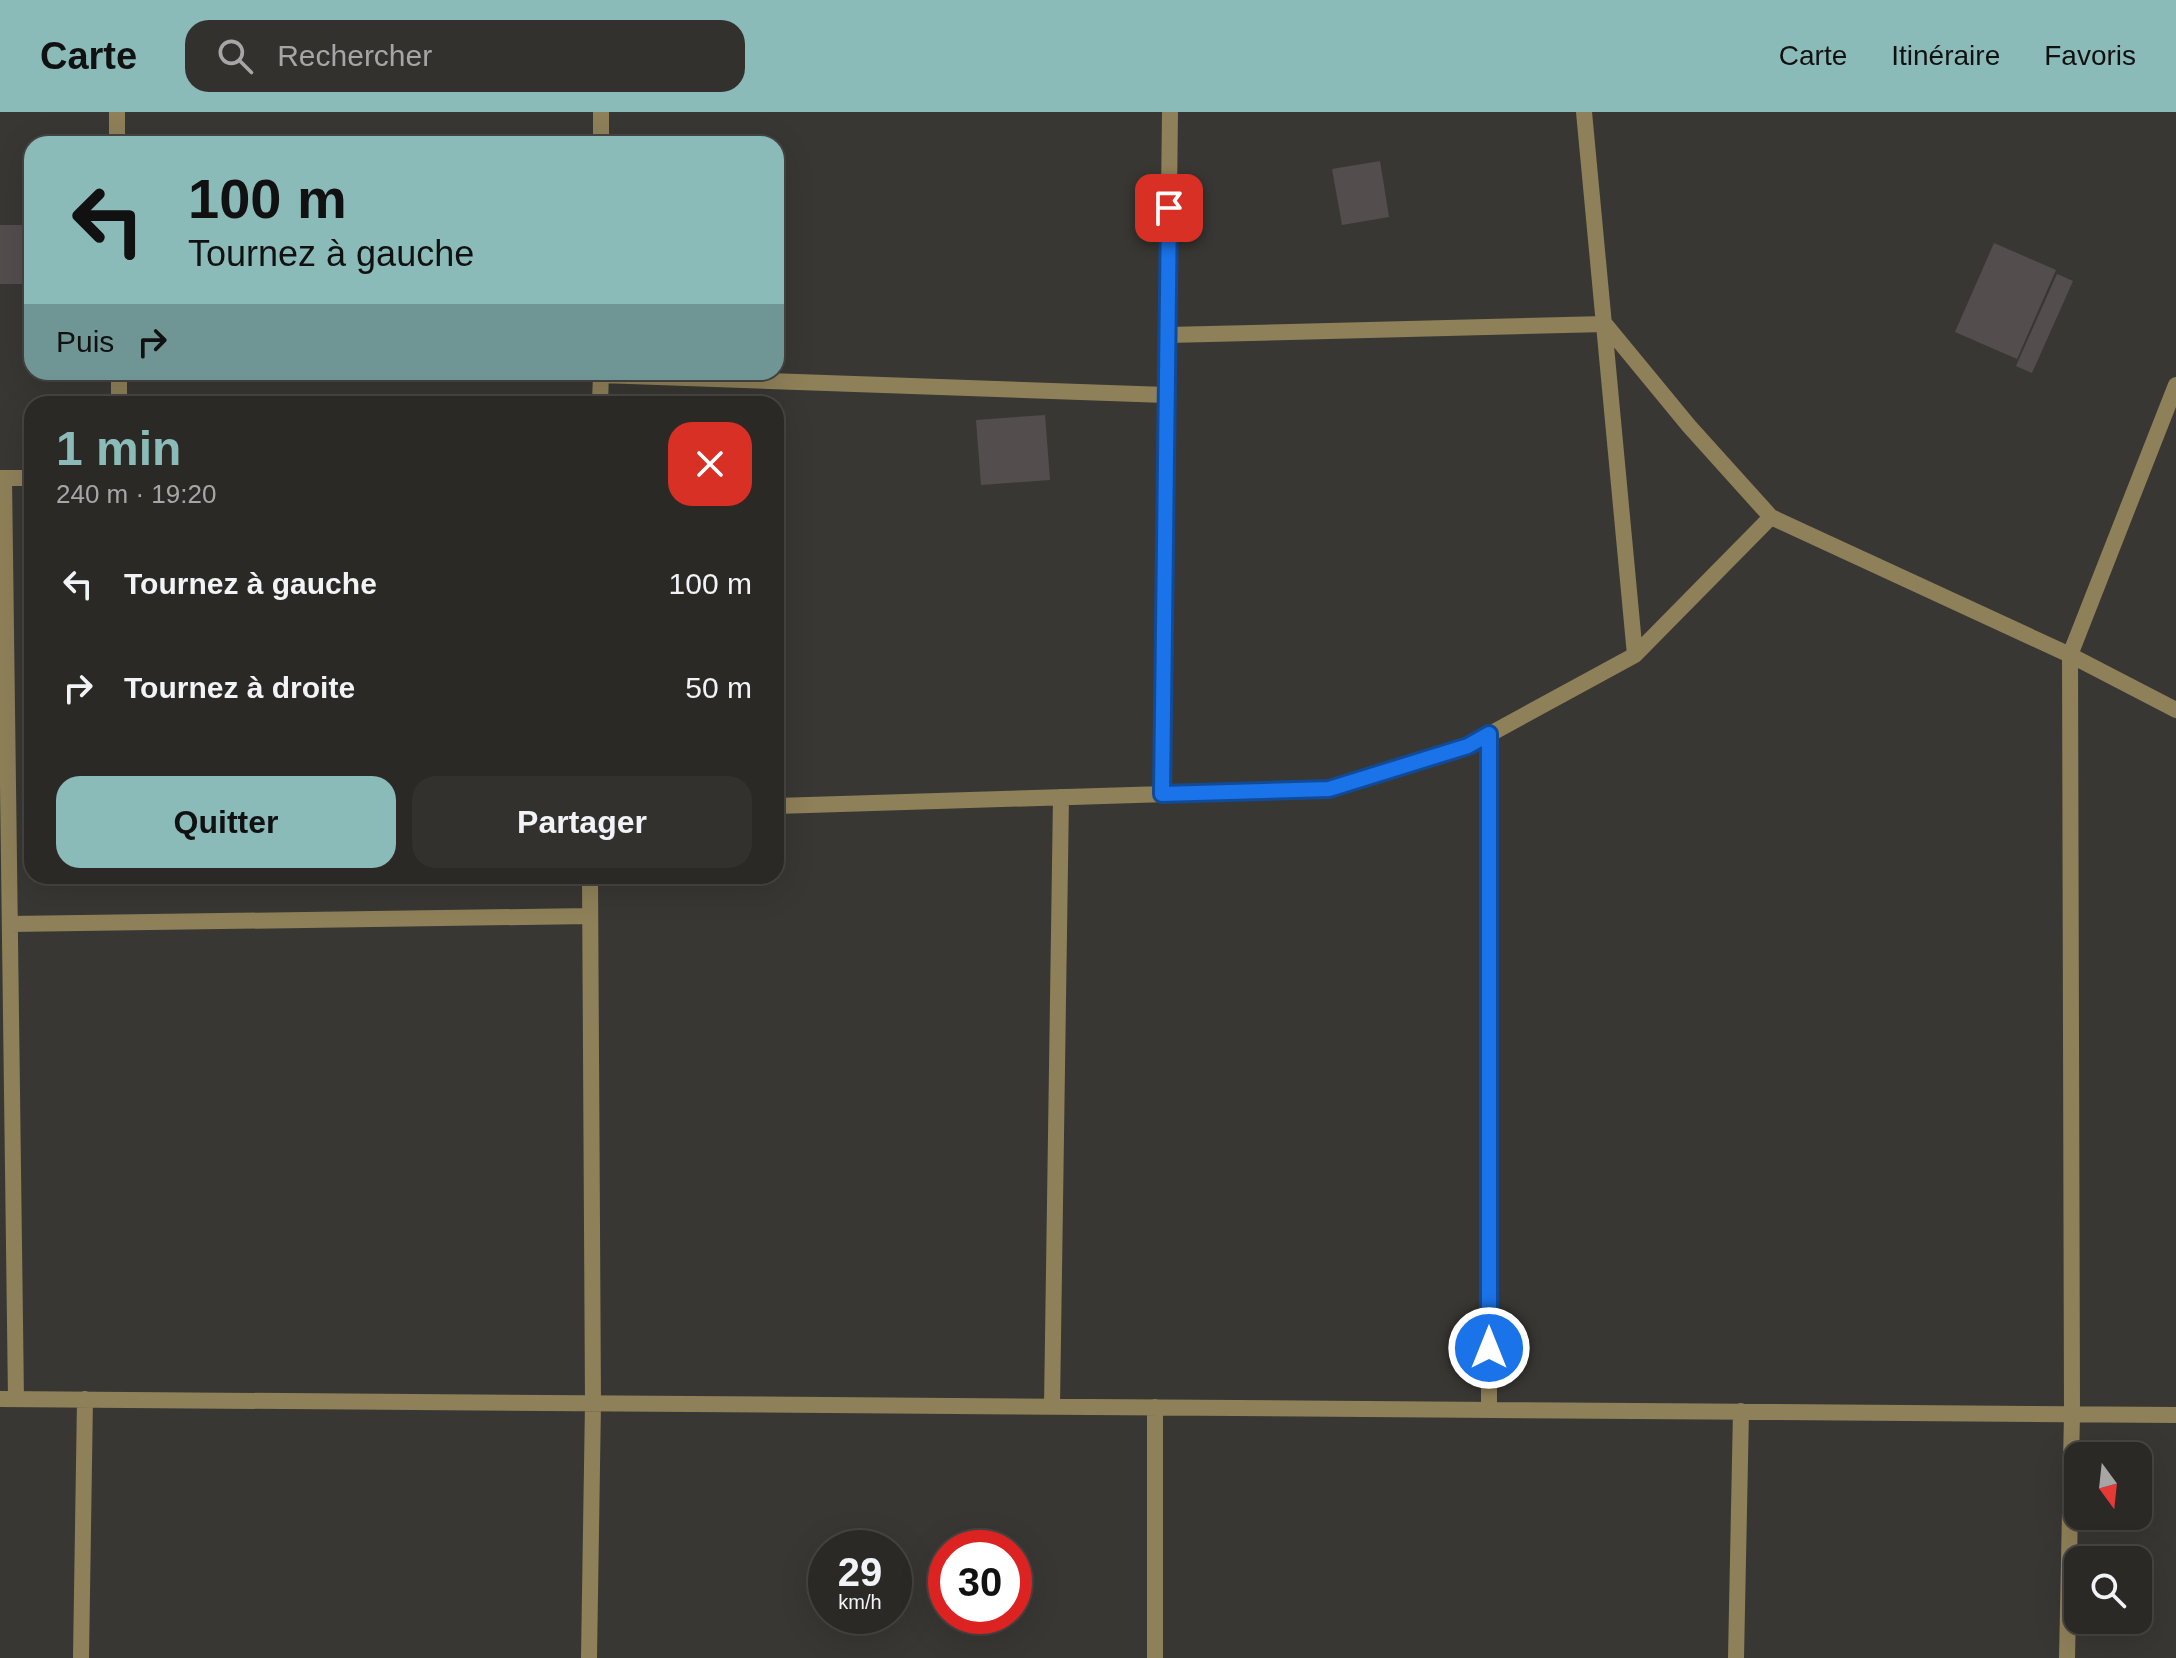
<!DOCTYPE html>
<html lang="fr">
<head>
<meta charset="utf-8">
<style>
  body { margin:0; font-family:Arial,sans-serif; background:#33312e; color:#f1f3f6; height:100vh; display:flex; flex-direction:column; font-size:30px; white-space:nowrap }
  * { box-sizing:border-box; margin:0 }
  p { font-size:26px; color:#a6a6a7 }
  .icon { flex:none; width:44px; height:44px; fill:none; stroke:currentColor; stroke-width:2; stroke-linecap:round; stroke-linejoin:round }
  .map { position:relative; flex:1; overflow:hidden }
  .side { position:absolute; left:24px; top:284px; width:760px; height:488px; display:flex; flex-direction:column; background:#2b2926; border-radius:24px; box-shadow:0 8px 32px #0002,0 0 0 2px #474543 }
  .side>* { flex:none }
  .banner { position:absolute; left:24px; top:24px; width:760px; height:244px; border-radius:24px; box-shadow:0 8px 32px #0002,0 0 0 2px #474543; background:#8bbbb9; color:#111; overflow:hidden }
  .needle { width:52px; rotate:165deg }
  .tools { position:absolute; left:2064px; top:1330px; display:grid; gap:16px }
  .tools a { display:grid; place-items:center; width:88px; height:88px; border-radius:16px; background:#2b2926; box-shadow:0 8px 32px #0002,0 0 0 2px #474543; font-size:40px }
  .speed { position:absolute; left:808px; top:1418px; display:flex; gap:16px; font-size:40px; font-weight:700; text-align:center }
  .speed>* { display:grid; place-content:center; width:104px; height:104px; border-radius:50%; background:#2b2926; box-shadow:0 8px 32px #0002,0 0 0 2px #474543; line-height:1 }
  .speed small { font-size:20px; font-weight:400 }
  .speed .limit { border:12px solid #d22; background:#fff; color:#111 }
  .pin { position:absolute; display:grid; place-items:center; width:68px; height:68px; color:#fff; margin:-34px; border-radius:16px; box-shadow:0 4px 12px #0006 }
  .me { position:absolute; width:88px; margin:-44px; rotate:0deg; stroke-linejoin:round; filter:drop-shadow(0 0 6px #0008) }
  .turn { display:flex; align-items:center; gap:28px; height:168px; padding:0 32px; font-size:36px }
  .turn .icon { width:104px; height:104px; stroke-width:2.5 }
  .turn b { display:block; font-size:56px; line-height:68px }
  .then { display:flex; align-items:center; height:76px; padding:0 32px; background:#0003; gap:16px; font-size:30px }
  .round { display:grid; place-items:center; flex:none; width:84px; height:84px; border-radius:24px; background:#33312e }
  .overview { display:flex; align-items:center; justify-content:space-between; height:136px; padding:0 32px }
  h1 { font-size:48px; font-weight:800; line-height:60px; color:#8bbbb9 }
  .action { display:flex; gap:16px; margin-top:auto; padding:16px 32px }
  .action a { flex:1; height:92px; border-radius:24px; background:#8bbbb9; color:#111; font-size:32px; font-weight:800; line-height:92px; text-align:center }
  .action a+a { background:#33312e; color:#f1f3f6 }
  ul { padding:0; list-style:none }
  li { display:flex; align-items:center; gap:24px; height:104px; padding:0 32px }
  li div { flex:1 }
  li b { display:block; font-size:30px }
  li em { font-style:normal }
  header { display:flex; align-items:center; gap:48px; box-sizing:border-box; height:112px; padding:0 40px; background:#8bbbb9; color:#111 }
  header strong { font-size:38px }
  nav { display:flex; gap:44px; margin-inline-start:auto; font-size:28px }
  .search { width:560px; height:72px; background:#33312e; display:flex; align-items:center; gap:20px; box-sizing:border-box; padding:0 28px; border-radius:24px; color:#a6a6a7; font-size:30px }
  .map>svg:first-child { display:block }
</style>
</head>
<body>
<header>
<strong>Carte</strong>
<div class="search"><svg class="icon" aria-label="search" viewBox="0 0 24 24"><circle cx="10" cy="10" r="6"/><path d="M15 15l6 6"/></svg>Rechercher</div>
<nav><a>Carte</a><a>Itinéraire</a><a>Favoris</a></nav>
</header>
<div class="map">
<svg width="2176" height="1546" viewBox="0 0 2176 1546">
  <rect width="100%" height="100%" fill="#393733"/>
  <path fill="#534e4d" d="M 1380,49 L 1389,105 L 1342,113 L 1332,57 Z
    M 0,113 L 32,113 L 32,172 L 0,172 Z
    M 1994,131 L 2056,158 L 2017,247 L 1955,220 Z
    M 2057,162 L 2073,169 L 2032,261 L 2016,254 Z
    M 1045,303 L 1050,368 L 981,373 L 976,308 Z"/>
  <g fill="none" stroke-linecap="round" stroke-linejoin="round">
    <path stroke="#8e8059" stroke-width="16" d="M 117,0 L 117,32
      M 601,0 L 601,32
      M 1584,0 L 1635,543
      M 1168,223 L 1605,212 L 1689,314 L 1771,405 L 2070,543 L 2176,598
      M 119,260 L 119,292
      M 601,263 L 1166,283
      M 600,292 L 601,260
      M 0,366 L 32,366
      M 4,366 L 16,1287
      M 1489,622 L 1489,1297
      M 1162,682 L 1170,0
      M 776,694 L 1329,677 L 1468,634 L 1635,543 L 1771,405
      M 10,812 L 590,804
      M 0,1287 L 2176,1303
      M 1052,1294 L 1061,685
      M 81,1546 L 85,1287
      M 589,1546 L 593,1291 L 590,764
      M 1155,1546 L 1155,1295
      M 1736,1546 L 1741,1299
      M 2067,1546 L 2072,1302 L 2070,543 L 2176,273"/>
  </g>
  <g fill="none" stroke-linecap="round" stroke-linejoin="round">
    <g stroke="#114b97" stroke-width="20">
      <path id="route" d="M 1169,96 L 1162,682 L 1329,677 L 1468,634 L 1489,622 L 1489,1236"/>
    </g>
    <use href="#route" stroke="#1a73e8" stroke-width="14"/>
  </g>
</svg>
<div class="tools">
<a><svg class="needle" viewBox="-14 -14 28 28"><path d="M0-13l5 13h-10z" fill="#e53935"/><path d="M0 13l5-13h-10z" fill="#a6a6a7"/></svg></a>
<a><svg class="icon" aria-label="search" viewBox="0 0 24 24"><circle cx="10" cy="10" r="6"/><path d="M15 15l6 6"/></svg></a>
</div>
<div class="speed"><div>29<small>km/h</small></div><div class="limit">30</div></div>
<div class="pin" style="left:1169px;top:96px;background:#d93025"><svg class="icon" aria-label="arrive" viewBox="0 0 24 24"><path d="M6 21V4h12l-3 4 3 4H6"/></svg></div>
<svg class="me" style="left:1489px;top:1236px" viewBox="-20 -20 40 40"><circle r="17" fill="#1a73e8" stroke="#fff" stroke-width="3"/><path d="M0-11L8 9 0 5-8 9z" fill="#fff"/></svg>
<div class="banner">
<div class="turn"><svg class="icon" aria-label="left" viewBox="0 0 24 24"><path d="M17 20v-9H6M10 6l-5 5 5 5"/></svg><div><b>100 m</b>Tournez à gauche</div></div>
<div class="then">Puis<svg class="icon" aria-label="right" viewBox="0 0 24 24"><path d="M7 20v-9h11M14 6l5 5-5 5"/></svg></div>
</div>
<section class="side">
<div class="overview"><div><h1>1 min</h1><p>240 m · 19:20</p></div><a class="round" style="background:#d93025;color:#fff"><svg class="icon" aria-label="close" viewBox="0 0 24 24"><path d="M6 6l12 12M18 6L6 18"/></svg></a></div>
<ul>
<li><svg class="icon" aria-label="left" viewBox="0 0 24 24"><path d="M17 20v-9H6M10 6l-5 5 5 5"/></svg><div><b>Tournez à gauche</b></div><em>100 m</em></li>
<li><svg class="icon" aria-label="right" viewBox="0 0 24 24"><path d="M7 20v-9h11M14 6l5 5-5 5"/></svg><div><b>Tournez à droite</b></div><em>50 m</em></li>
</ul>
<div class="action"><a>Quitter</a><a>Partager</a></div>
</section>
</div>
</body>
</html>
